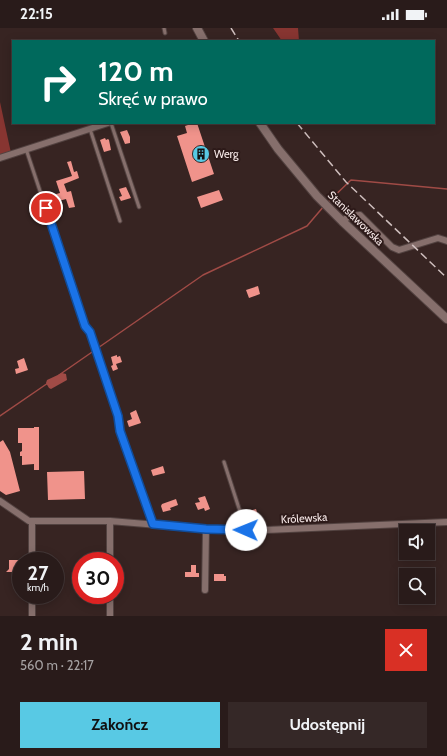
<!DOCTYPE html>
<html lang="pl">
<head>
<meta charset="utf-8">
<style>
  body { margin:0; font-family:Cabin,sans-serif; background:#352827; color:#f1f3f6; height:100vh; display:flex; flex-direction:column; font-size:15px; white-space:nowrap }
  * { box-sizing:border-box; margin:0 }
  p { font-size:13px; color:#a5a1a2 }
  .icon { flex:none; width:22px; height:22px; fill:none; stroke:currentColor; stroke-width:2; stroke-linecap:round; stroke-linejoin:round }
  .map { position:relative; height:588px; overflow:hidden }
  .details { display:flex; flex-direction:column; background:#291b1a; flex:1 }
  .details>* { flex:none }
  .top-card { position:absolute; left:12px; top:12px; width:423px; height:84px; border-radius:0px; box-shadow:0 2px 10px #0003,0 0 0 1px #453939; background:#00695c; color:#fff; overflow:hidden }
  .fabs { position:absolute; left:399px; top:496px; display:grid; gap:8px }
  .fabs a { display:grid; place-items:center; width:36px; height:36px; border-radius:0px; background:#291b1a; box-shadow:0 2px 10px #0003,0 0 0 1px #453939; font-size:20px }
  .speed { position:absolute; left:12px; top:524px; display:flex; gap:8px; font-size:20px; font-weight:700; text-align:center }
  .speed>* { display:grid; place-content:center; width:52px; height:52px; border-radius:50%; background:#291b1a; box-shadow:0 2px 10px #0003,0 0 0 1px #453939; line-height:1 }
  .speed small { font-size:10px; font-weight:400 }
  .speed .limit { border:6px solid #d22; background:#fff; color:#111 }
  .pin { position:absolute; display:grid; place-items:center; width:34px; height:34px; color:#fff; margin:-17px; border:2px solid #fff; border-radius:50%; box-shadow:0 1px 4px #0007 }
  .me { position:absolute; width:44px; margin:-22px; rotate:271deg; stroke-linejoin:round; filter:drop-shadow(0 0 3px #0008) }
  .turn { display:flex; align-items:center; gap:14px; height:84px; padding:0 20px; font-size:18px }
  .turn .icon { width:52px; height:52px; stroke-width:2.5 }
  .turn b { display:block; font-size:28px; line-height:34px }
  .round { display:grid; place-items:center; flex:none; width:42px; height:42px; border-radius:0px; background:#352827 }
  .summary { display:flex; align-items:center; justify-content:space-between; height:68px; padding:0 20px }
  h1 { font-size:24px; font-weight:700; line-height:30px }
  .button { display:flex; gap:8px; margin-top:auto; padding:8px 20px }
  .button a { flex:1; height:46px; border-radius:0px; background:#58c9e4; color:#111; font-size:16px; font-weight:700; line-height:46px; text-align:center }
  .button a+a { background:#352827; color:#f1f3f6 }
  .status { display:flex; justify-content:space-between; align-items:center; height:28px; padding:0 20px; background:#291b1a; direction:ltr }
  .status svg { height:11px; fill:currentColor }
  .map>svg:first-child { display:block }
</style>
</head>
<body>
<div class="status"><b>22:15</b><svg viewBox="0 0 49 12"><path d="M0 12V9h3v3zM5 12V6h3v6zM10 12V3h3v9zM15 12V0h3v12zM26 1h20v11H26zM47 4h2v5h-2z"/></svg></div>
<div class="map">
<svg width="447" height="588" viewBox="0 0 447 588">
  <rect width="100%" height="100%" fill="#372422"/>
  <path fill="#873531" d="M 273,0 L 298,0 L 299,13 L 282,13 Z
    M 0,74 L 11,125 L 0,128 Z"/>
  <path fill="#a04b46" d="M 62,345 L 66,346 L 67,352 L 51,361 L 49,360 L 46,355 L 47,352 Z"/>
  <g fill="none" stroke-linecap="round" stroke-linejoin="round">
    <path stroke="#a04b46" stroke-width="1.5" d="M 328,174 L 351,152 L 447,161
      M 59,347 L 203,247 L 307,198 L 324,178
      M 0,388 L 48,355"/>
  </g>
  <path fill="#f0938b" d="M 194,95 L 197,95 L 214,146 L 192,154 L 177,108 L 187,105 L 185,98 Z
    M 127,102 L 130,109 L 130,115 L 125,116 L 120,104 Z
    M 105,110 L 106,112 L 108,111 L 109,112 L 111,122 L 104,124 L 100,112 Z
    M 71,133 L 74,144 L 77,143 L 79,150 L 64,156 L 67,164 L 71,163 L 75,179 L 69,180 L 66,171 L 51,175 L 49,168 L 60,165 L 56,153 L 72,148 L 67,134 Z
    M 126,159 L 131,170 L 121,173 L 119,169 L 122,168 L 119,161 Z
    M 219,162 L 223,172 L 201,180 L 197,169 Z
    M 258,258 L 260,266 L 249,270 L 246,262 Z
    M 117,327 L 117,329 L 120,328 L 122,334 L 116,336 L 118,341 L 113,343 L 111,338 L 113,337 L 111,329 Z
    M 24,330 L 28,342 L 16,346 L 15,341 L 19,340 L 17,333 Z
    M 136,382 L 141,395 L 129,399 L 127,393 L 132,391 L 130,385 Z
    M 34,399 L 39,399 L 39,442 L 34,442 L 34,436 L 22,437 L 22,428 L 20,428 L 20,424 L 22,423 L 22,415 L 18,415 L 18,400 L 34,400 Z
    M 3,412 L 10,424 L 20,463 L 6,467 L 0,463 L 0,414 Z
    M 163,438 L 165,445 L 153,448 L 151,442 Z
    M 84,443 L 85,471 L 48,472 L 47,444 Z
    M 205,468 L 210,481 L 205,483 L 204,480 L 198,482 L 195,475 L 200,474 L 198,470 Z
    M 176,471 L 178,477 L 170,480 L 171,482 L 163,484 L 161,478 L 162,476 Z
    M 256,481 L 260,494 L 256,496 L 255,494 L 251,495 L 248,486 L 250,485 L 249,483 Z
    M 9,532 L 19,532 L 20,544 L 6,544 L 9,541 Z
    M 191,537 L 196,537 L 196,545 L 199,545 L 199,549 L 185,549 L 185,544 L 191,544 Z
    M 214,546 L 224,546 L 224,548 L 226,548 L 226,553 L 214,553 Z"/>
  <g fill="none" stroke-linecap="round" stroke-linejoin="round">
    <g stroke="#524240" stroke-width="5">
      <path id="service" d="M 164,0 L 165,5
        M 111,95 L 139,179
        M 90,101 L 120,193
        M 26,121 L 85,298 L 90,305 L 118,388 L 120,403 L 153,496
        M 224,434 L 246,502"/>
    </g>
    <g stroke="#524240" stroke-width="8">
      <path id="minor" d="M 0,130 L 108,95
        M 342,193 L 350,188 L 360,187 L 392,219 L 399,222 L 438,210 L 447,213
        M 0,473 L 29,493 L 110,493 L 206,501 L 266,502 L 447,494
        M 32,533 L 32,493
        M 110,533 L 110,493
        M 205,562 L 206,501
        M 32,588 L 32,567
        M 110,588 L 110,567"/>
    </g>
    <g stroke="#524240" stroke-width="10">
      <path id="tertiary" d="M 197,0 L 204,13
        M 260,95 L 278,121 L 317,168 L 342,193 L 447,291"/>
    </g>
    <use href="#service" stroke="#866f6c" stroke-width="3"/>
    <use href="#minor" stroke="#866f6c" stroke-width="6"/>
    <use href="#tertiary" stroke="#866f6c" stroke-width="8"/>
    <path stroke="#cfbfbe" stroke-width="1.5" stroke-dasharray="8 4" stroke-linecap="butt" d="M 231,0 L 239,13
      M 297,95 L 346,154 L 447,250"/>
  </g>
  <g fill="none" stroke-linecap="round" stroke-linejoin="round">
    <g stroke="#114b97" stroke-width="10">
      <path id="route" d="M 46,180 L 85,298 L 90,304 L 118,388 L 120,403 L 153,496 L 206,501 L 246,502"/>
    </g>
    <use href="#route" stroke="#1a73e8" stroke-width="7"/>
  </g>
  <defs>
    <g id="building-disc" transform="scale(0.9)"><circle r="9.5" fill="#58c9e4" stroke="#2d1a19"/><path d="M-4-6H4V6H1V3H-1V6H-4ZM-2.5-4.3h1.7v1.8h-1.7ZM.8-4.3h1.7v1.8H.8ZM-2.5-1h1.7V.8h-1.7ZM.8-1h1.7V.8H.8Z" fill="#111"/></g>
  </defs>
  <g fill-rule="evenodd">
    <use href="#building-disc" x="201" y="126"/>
  </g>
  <g text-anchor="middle" stroke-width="4" stroke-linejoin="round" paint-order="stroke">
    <g font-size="11" fill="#f8eae9" stroke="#2d1a19" text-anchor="start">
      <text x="214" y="130">Werg</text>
    </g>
    <g font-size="11" fill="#f8eae9" stroke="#2d1a19">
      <text transform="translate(356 190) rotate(44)" y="4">Stanisławowska</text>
      <text transform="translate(304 490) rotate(-3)" y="4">Królewska</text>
    </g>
  </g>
</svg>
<div class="fabs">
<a><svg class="icon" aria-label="sound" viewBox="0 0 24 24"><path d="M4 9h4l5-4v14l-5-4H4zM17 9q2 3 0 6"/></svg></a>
<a><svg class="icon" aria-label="search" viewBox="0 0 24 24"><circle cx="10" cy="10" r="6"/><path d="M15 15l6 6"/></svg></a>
</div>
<div class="speed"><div>27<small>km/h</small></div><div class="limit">30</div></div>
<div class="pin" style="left:46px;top:180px;background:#d93025"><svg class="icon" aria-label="arrive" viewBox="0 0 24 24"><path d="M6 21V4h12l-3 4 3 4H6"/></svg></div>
<svg class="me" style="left:246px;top:502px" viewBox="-20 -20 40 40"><circle r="19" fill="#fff"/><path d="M0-13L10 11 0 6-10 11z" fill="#1a73e8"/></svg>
<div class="top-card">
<div class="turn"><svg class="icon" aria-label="right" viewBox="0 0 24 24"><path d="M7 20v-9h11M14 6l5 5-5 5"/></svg><div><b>120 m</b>Skręć w prawo</div></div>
</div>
</div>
<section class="details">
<div class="summary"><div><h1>2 min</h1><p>560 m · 22:17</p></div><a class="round" style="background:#d93025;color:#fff"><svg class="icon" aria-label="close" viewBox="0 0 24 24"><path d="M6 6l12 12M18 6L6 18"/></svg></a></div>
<div class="button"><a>Zakończ</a><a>Udostępnij</a></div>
</section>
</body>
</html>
